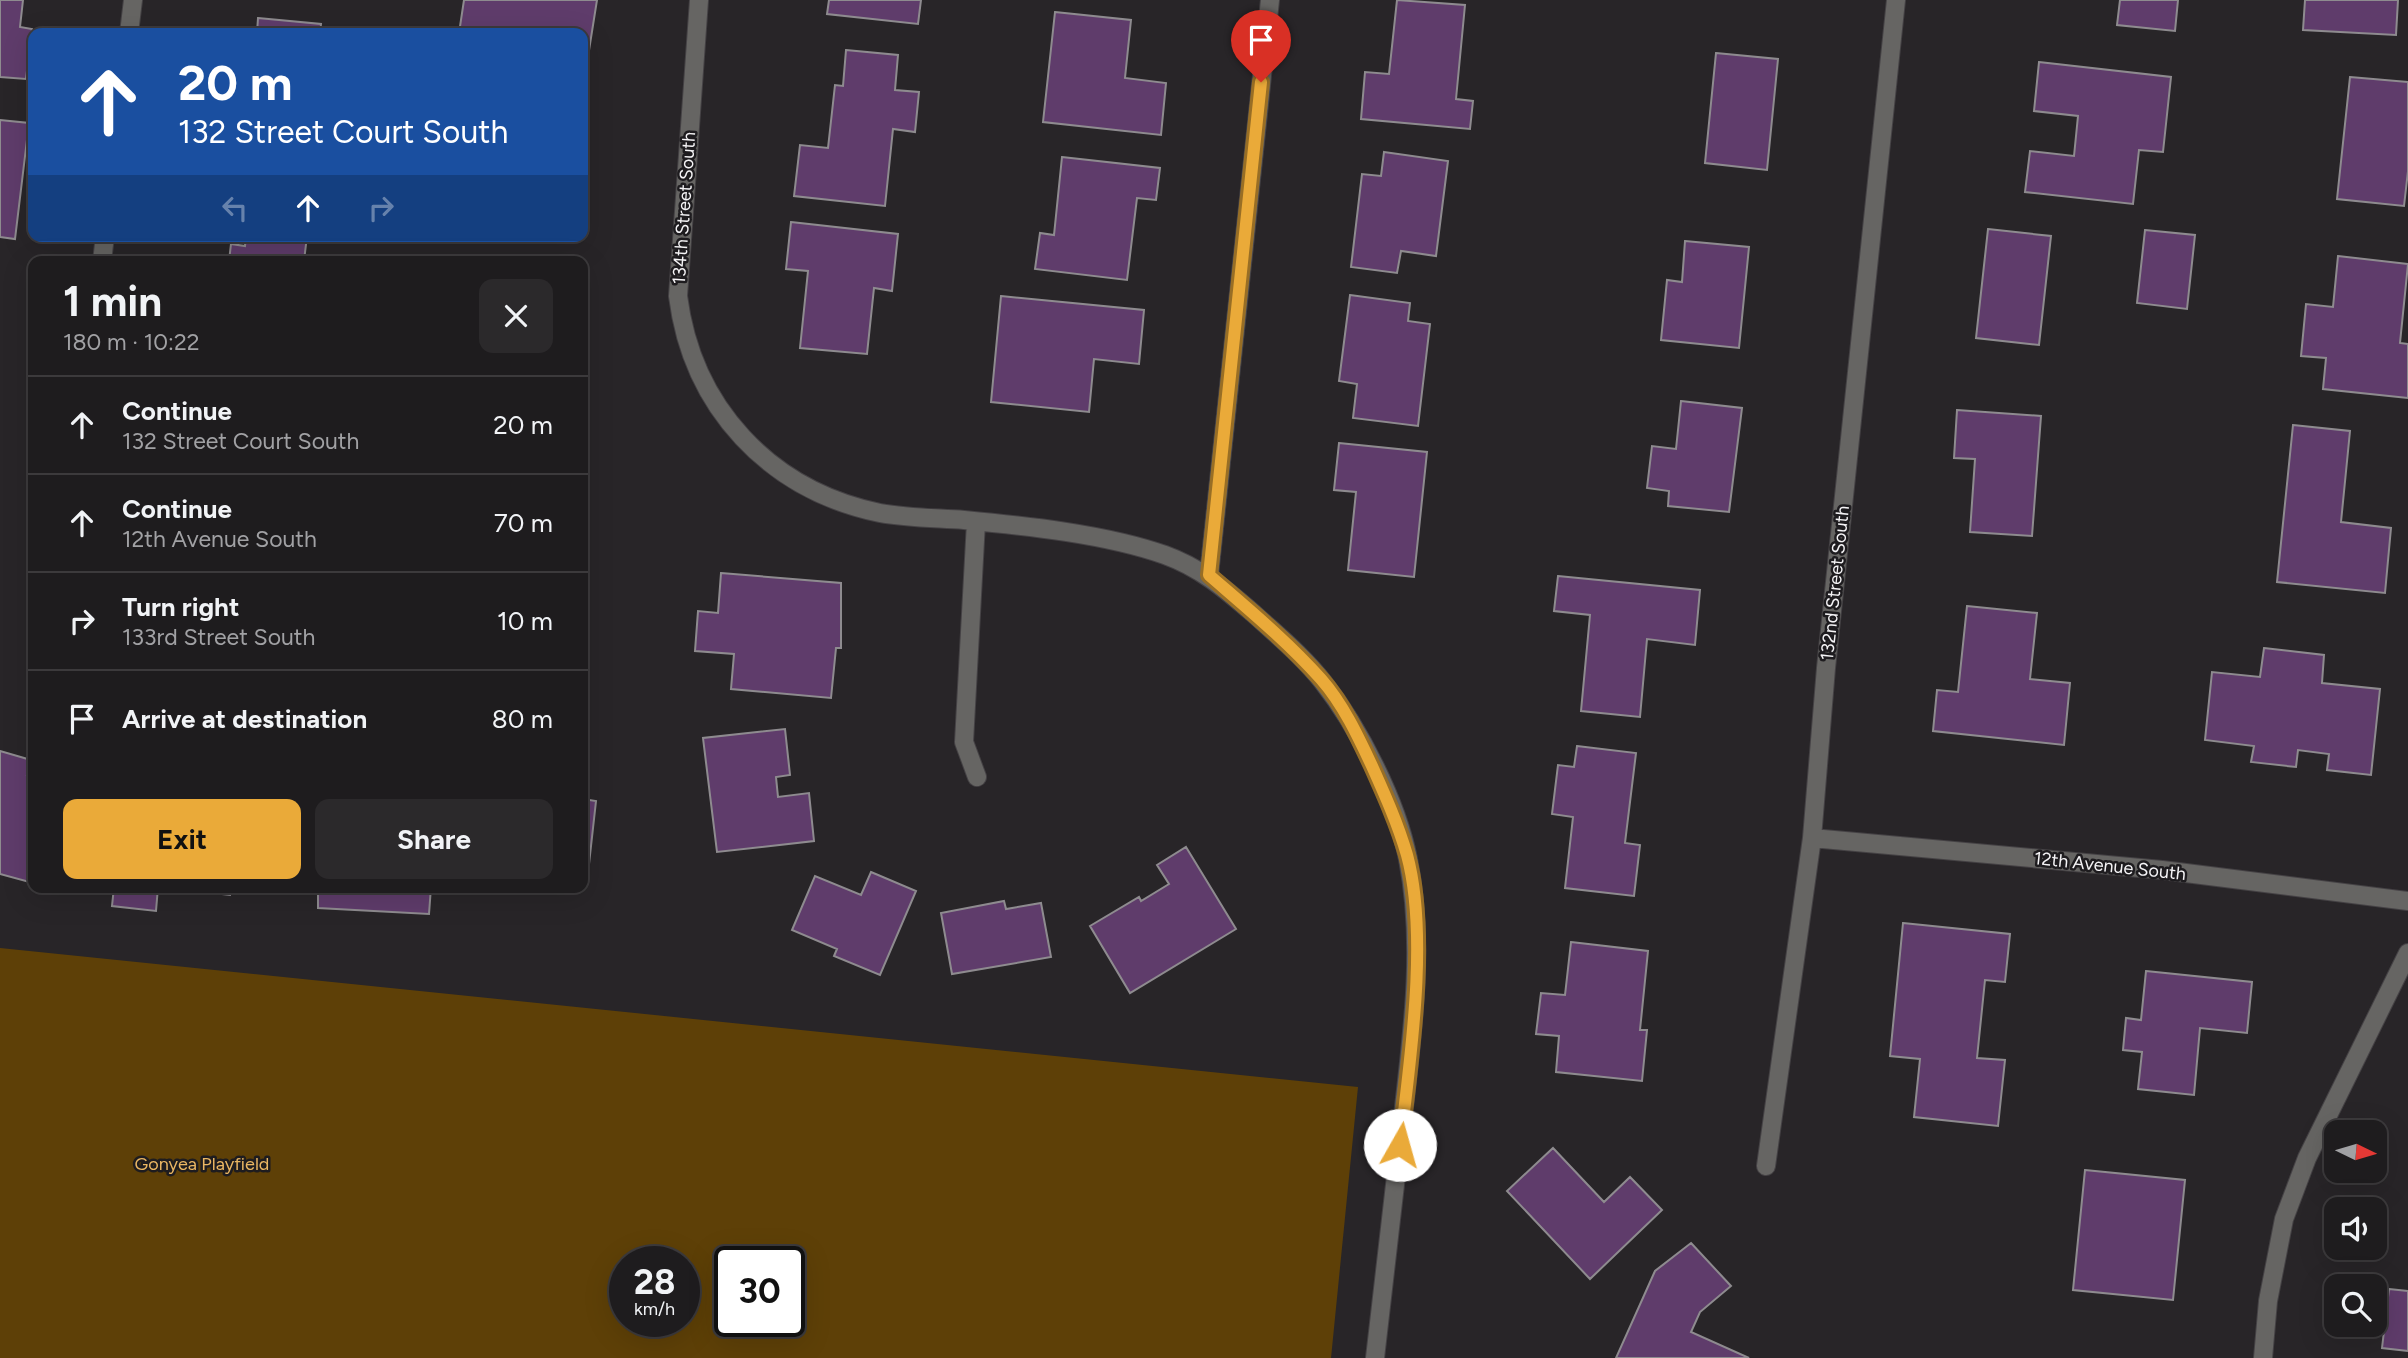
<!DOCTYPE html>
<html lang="en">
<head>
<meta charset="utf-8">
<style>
  body { margin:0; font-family:Figtree,sans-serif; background:#2b292b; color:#f1f3f6; height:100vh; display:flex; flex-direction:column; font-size:26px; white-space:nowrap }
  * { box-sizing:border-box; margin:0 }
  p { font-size:23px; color:#a1a1a4 }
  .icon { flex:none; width:38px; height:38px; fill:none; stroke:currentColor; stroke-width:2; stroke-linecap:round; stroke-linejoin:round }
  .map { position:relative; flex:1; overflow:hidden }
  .details { position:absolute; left:28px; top:256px; width:560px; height:637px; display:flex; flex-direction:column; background:#1e1c1e; border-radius:14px; box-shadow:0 7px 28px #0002,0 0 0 2px #3c3a3c }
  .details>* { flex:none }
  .guide { position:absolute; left:28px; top:28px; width:560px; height:214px; border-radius:14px; box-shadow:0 7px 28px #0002,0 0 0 2px #3c3a3c; background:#1a4fa0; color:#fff; overflow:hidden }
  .needle { width:46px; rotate:95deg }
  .tools { position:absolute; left:2324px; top:1120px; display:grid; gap:14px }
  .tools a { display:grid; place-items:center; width:63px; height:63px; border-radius:14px; background:#1e1c1e; box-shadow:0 7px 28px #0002,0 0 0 2px #3c3a3c; font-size:35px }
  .speed { position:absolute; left:609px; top:1246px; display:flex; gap:14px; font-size:35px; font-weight:700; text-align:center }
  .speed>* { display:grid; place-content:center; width:91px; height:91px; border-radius:50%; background:#1e1c1e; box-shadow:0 7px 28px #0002,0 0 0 2px #3c3a3c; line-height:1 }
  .speed small { font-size:18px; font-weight:400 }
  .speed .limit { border:4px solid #111; border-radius:10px; background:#fff; color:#111 }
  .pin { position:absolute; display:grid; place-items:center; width:60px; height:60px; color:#fff; margin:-72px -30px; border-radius:50% 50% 50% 0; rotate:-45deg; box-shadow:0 0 7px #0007 }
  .pin .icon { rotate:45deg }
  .me { position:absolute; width:77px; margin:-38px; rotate:7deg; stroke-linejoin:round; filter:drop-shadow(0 0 5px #0008) }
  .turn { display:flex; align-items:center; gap:24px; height:147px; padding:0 35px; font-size:32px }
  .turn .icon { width:91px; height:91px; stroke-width:2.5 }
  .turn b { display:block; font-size:49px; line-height:60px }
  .lanes { display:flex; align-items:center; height:66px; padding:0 35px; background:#0003; justify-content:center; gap:35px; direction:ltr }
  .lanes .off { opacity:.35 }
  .round { display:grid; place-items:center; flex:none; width:74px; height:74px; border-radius:14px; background:#2b292b }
  .overview { display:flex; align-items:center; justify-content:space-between; height:119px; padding:0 35px }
  h1 { font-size:42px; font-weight:700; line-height:52px }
  .action { display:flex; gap:14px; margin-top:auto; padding:14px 35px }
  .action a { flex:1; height:80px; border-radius:14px; background:#eaaa39; color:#111; font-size:28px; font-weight:700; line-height:80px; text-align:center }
  .action a+a { background:#2b292b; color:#f1f3f6 }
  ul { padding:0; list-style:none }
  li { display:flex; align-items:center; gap:21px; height:98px; padding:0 35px; border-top:2px solid #3c3a3c }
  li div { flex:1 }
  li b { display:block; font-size:26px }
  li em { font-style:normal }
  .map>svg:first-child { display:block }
</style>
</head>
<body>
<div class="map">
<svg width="2408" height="1358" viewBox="0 0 2408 1358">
  <rect width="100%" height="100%" fill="#282528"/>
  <path fill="#5e4007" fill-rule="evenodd" d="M 0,948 L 1358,1087 L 1331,1358 L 0,1358 ZM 625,1262 L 684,1262 L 684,1321 L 625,1321 ZM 730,1262 L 789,1262 L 789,1321 L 730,1321 Z"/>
  <path fill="#5f3c6b" stroke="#8e8b8f" stroke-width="2" d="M 0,0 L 23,0 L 20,27 L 32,29 L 26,79 L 0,77 Z
    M 464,0 L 597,0 L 587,63 L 583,62 L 583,33 L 459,33 Z
    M 829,0 L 921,0 L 918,24 L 827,14 Z
    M 1397,0 L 1465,5 L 1456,99 L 1473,101 L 1470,129 L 1361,119 L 1365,72 L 1389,74 Z
    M 2120,0 L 2178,0 L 2175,31 L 2117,25 Z
    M 2305,0 L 2398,0 L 2396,35 L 2303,30 Z
    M 1055,12 L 1131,20 L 1125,78 L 1166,83 L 1161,135 L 1043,122 Z
    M 258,18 L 321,24 L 320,33 L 257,33 Z
    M 846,50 L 898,55 L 895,90 L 919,92 L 915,132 L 893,129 L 885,206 L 794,196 L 800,145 L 828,148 L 835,85 L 843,86 Z
    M 1716,53 L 1778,59 L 1767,170 L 1705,163 Z
    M 2039,62 L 2171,77 L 2163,152 L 2139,150 L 2133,204 L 2025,192 L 2030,151 L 2074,156 L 2078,116 L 2034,111 Z
    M 2350,77 L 2408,82 L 2408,171 L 2404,206 L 2337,199 Z
    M 0,120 L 29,123 L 15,239 L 0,237 Z
    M 1384,152 L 1448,161 L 1436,256 L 1401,251 L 1397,273 L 1351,267 L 1362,174 L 1381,176 Z
    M 1062,157 L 1160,168 L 1156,200 L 1137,198 L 1127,280 L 1035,269 L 1040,233 L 1054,235 Z
    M 791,222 L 898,234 L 892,291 L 874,288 L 867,354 L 800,348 L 808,271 L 786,269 Z
    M 1988,229 L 2051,236 L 2039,345 L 1976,338 Z
    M 2145,230 L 2195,235 L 2187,309 L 2137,303 Z
    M 246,236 L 307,236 L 304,261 L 229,261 L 231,244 L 245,246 Z
    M 1685,241 L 1749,247 L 1739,348 L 1661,340 L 1667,280 L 1682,282 Z
    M 2338,256 L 2408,264 L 2400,343 L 2408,344 L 2408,398 L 2323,389 L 2326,358 L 2301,356 L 2306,304 L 2333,307 Z
    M 1350,295 L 1410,303 L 1408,321 L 1430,324 L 1418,426 L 1353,418 L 1357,384 L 1339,381 Z
    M 1001,296 L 1144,310 L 1139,364 L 1094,359 L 1089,412 L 991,402 Z
    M 1681,401 L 1742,408 L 1729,512 L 1668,506 L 1669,491 L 1647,488 L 1652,446 L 1676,449 Z
    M 1957,410 L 2041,416 L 2032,536 L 1970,532 L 1975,459 L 1954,458 Z
    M 2293,425 L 2350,431 L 2341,522 L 2391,528 L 2385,593 L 2277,582 Z
    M 1339,443 L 1427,452 L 1414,577 L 1348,570 L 1356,492 L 1334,490 Z
    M 721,573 L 841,583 L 841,648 L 836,648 L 831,698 L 731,689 L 734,654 L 695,651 L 698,611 L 718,613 Z
    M 1558,576 L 1700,590 L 1695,645 L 1647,639 L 1640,717 L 1581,711 L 1590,615 L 1554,611 Z
    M 1967,606 L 2037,613 L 2030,679 L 2070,683 L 2064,745 L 1933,731 L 1937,690 L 1958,692 Z
    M 583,618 L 585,618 L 583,680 Z
    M 2264,648 L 2324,655 L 2322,683 L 2380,689 L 2371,775 L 2327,770 L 2329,754 L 2298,750 L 2296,767 L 2251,762 L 2254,746 L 2205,740 L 2212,672 L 2260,677 Z
    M 785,729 L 790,775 L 776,777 L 778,797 L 809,793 L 814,841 L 717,852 L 703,738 Z
    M 1577,746 L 1636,753 L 1625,843 L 1640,845 L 1634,896 L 1565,888 L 1573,817 L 1552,814 L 1558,765 L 1574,767 Z
    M 0,751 L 31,760 L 27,775 L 33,776 L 33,883 L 0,874 Z
    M 583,799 L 596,801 L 587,882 L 583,882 Z
    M 1186,847 L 1236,929 L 1130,993 L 1090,926 L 1139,897 L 1141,901 L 1169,884 L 1157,865 Z
    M 871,872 L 916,891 L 880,975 L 834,956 L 837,949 L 792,930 L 815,876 L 861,895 Z
    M 114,887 L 231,887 L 230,895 L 158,887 L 156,911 L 112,906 Z
    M 318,887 L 431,887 L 429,914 L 318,908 Z
    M 1004,901 L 1006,909 L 1041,903 L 1051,957 L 952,974 L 941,913 Z
    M 1903,923 L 2010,934 L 2005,982 L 1985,980 L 1977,1058 L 2005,1060 L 1998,1126 L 1914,1117 L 1920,1059 L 1890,1056 Z
    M 1571,942 L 1648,951 L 1640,1030 L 1647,1030 L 1642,1081 L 1556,1072 L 1559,1036 L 1536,1034 L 1541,993 L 1565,995 Z
    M 2146,971 L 2252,982 L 2247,1033 L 2200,1028 L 2194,1095 L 2138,1089 L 2142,1052 L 2123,1050 L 2126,1018 L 2141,1020 Z
    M 1553,1148 L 1604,1202 L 1630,1177 L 1662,1210 L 1590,1279 L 1507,1191 Z
    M 2085,1170 L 2185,1180 L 2173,1300 L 2073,1290 Z
    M 1691,1243 L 1731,1286 L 1700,1312 L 1691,1332 L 1749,1358 L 1616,1358 L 1655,1271 Z
    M 2389,1289 L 2408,1291 L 2408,1351 L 2382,1348 Z"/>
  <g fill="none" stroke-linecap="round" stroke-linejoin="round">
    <g stroke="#454245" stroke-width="20">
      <path id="minor" d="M 699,0 L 678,296 C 692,407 769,490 880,513 C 907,518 936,518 964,520 C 1027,526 1105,534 1165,555 C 1201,568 1225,589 1253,613 C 1277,635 1304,657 1323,682 C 1359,728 1397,802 1408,859 C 1425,946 1412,1037 1402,1124 C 1393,1202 1384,1280 1375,1358
        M 129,33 L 133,0
        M 102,261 L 105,236
        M 976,522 L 964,742 L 977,777
        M 1209,575 L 1270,0
        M 1812,838 L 2162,870 L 2408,901
        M 1766,1166 L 1812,838 L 1826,668 L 1896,0
        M 2263,1358 L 2268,1301 L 2284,1219 L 2307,1158 L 2408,953"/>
    </g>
    <use href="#minor" stroke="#666563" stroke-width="18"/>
  </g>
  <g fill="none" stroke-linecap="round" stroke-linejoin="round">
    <g stroke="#986e25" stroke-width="18">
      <path id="route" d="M 1261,82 L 1209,575 C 1247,608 1287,641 1321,679 C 1343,704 1358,736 1372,766 C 1385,795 1398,824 1407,855 C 1429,936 1410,1060 1400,1145"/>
    </g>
    <use href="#route" stroke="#eaaa39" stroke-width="12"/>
  </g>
  <g text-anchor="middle" stroke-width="5" stroke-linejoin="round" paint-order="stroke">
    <g font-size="18" fill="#f5f4f6" stroke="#1e1c1f">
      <text transform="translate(684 208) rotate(-86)" y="6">134th Street South</text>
      <text transform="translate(1835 583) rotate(-84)" y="6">132nd Street South</text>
      <text transform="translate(2110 866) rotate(6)" y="6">12th Avenue South</text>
    </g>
    <g font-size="18" fill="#eab663" stroke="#1e1c1f">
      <text x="202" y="1170">Gonyea Playfield</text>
    </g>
  </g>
</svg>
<div class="tools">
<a><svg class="needle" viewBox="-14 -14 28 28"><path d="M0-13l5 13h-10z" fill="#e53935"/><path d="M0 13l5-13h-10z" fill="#a1a1a4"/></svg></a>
<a><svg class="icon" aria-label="sound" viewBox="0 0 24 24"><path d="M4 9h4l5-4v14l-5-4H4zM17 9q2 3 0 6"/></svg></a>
<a><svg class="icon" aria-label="search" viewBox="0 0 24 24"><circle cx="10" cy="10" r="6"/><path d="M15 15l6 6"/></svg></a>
</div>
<div class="speed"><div>28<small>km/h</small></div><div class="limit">30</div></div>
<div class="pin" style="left:1261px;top:82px;background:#d93025"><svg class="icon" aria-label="arrive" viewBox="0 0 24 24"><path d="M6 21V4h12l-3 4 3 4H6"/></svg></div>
<svg class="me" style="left:1400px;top:1145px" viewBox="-20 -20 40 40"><circle r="19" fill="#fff"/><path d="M0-13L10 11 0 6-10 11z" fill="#eaaa39"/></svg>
<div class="guide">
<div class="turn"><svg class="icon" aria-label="ahead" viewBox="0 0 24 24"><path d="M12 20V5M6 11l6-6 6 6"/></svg><div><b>20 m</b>132 Street Court South</div></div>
<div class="lanes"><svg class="icon off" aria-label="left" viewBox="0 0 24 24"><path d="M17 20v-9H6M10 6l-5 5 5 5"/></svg><svg class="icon" aria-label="ahead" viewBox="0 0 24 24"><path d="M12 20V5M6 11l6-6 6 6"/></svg><svg class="icon off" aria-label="right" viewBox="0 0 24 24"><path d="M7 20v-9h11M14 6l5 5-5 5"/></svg></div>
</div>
<section class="details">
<div class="overview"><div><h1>1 min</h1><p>180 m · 10:22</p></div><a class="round"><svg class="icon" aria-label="close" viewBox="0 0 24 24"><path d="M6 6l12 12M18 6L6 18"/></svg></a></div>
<ul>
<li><svg class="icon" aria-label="ahead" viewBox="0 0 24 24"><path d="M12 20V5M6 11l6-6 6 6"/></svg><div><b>Continue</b><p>132 Street Court South</p></div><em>20 m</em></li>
<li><svg class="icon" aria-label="ahead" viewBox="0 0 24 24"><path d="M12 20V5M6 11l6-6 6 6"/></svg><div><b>Continue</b><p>12th Avenue South</p></div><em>70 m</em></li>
<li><svg class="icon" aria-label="right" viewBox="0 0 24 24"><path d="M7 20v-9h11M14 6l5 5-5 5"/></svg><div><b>Turn right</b><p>133rd Street South</p></div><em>10 m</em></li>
<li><svg class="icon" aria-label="arrive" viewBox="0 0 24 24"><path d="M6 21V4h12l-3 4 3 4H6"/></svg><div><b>Arrive at destination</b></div><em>80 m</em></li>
</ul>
<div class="action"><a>Exit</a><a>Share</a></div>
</section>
</div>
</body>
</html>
